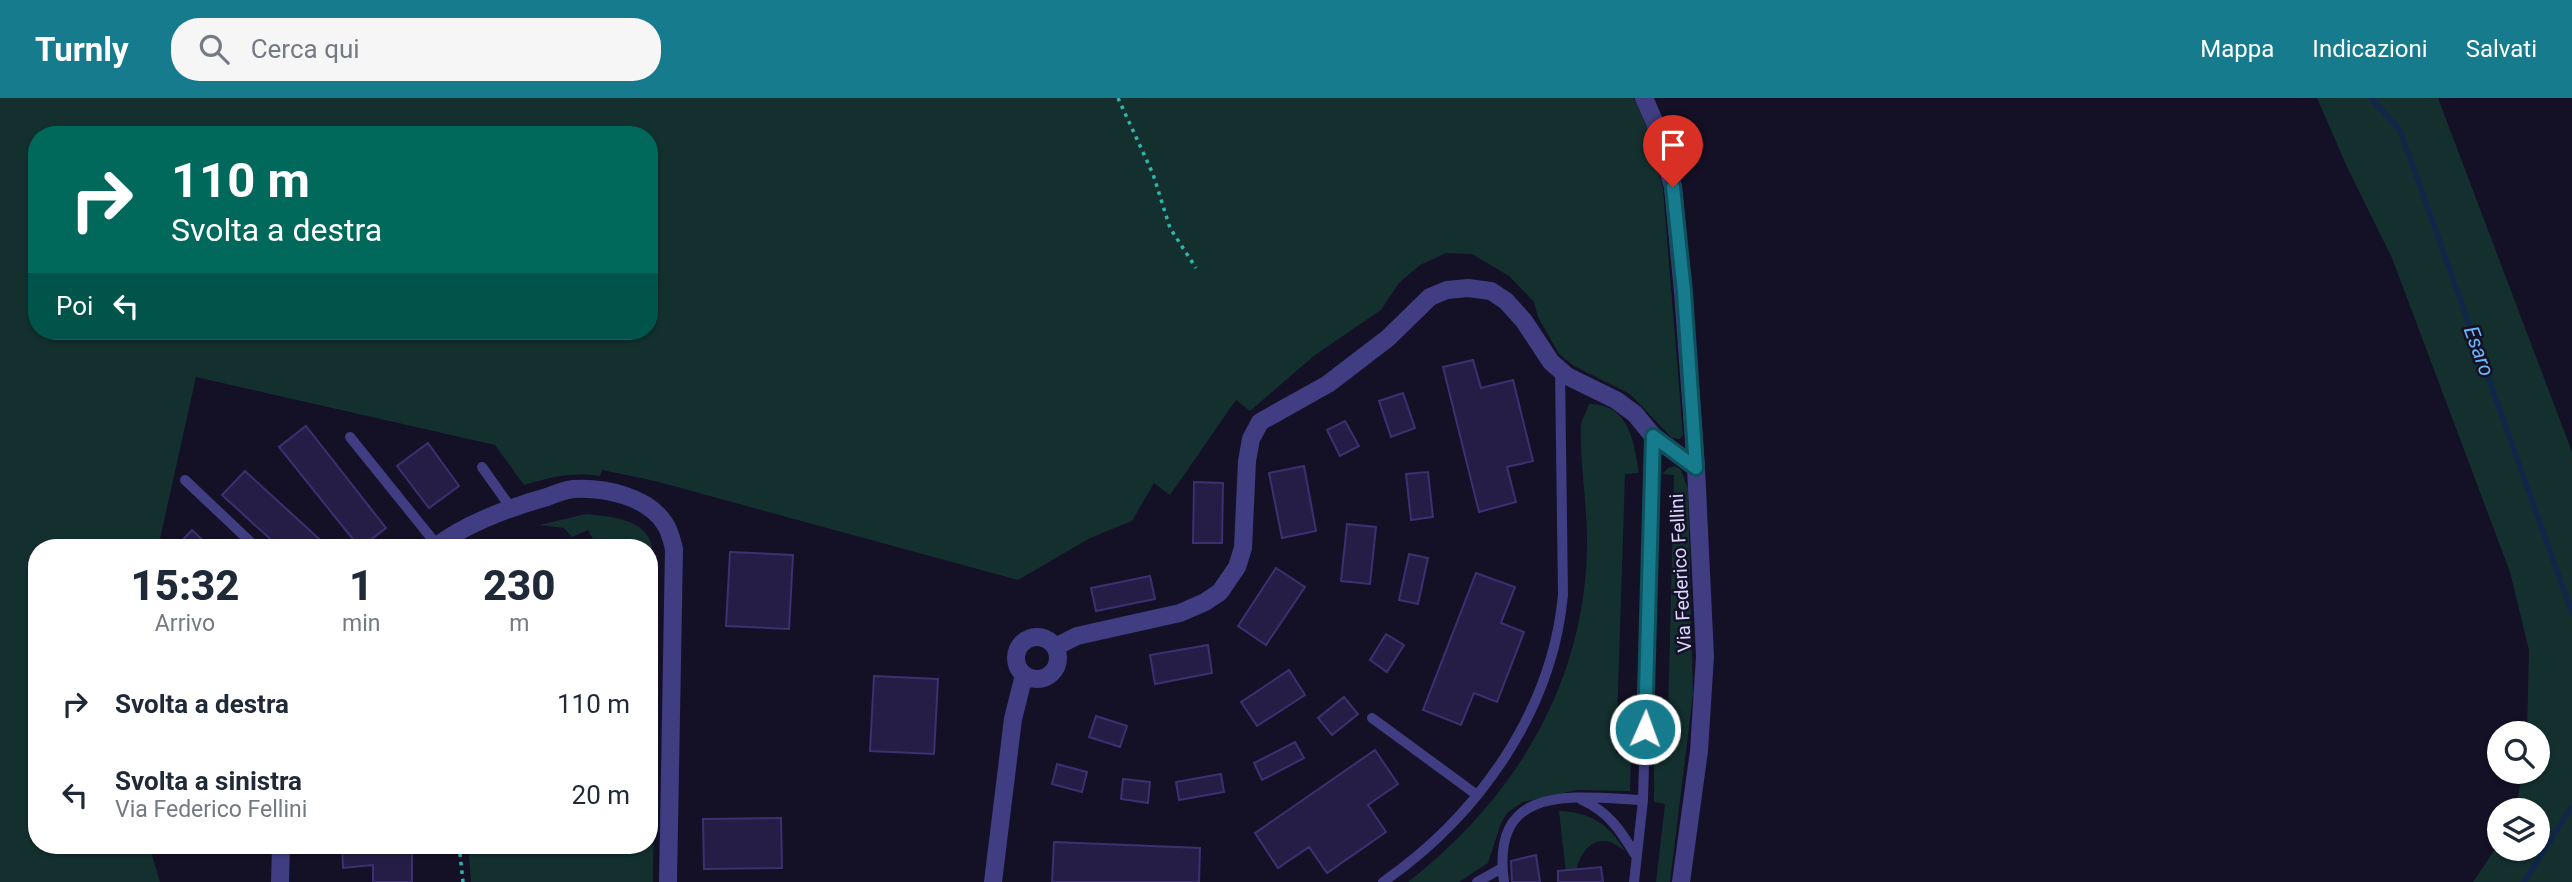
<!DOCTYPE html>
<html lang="it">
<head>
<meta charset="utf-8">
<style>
  body { margin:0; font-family:Roboto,sans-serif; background:#f6f6f7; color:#1f2937; height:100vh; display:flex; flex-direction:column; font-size:26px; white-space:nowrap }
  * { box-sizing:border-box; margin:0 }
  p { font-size:23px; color:#747a83 }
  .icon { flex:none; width:38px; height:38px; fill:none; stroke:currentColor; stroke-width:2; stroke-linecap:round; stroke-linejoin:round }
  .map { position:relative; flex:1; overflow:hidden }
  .side { position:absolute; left:28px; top:441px; width:630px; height:315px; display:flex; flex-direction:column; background:#fff; border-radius:28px; box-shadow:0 2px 5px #0004 }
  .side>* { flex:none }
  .hud { position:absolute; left:28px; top:28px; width:630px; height:214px; border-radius:28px; box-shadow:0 2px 5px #0004; background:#00695c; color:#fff; overflow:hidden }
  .buttons { position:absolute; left:2487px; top:623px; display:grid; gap:14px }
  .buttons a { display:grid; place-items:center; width:63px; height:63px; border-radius:50%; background:#fff; box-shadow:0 2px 5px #0004; font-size:35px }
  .pin { position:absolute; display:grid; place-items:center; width:60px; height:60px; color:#fff; margin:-72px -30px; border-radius:50% 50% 50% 0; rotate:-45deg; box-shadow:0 0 7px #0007 }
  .pin .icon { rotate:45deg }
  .me { position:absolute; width:77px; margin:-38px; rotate:2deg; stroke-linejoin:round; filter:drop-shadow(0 0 5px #0008) }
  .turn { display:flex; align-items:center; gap:24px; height:147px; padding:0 28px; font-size:32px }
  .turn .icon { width:91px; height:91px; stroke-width:2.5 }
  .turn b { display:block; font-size:49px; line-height:60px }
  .then { display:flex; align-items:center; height:66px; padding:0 28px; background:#0003; gap:14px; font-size:26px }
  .eta { display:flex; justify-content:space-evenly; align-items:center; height:119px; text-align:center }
  .eta b { font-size:42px; font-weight:800; line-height:49px }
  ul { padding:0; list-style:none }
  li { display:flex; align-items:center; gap:21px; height:91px; padding:0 28px }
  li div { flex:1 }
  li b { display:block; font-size:26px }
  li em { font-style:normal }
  header { display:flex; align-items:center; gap:42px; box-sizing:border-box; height:98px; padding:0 35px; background:#167b8d; color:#fff }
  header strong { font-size:33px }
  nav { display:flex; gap:38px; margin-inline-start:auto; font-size:24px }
  .search { width:490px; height:63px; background:#f6f6f7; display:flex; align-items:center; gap:18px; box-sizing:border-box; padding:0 24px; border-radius:28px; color:#747a83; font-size:26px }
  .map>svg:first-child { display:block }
</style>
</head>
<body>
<header>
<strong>Turnly</strong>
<div class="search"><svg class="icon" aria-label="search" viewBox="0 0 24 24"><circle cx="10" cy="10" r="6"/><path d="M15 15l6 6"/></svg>Cerca qui</div>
<nav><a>Mappa</a><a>Indicazioni</a><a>Salvati</a></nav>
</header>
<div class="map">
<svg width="2572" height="784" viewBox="0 0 2572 784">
  <rect width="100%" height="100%" fill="#141026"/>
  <path fill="#13302f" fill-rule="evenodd" d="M 0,0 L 1634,0 L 1649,34 L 1663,91 L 1683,337 L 1680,341 L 1672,340 L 1630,296 L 1574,268 L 1559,256 L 1538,219 L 1534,204 L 1509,178 L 1472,156 L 1446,155 L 1420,167 L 1399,185 L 1381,212 L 1315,257 L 1250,313 L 1236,302 L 1170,397 L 1154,385 L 1132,423 L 1090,440 L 1018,482 L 655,383 L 602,372 L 600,378 C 570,374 552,379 524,387 L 495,347 L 196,279 L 158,450 L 37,450 L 37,747 L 149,747 L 160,784 L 0,784 ZM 37,37 L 649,37 L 649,233 L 37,233 Z
    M 2317,0 L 2438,0 L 2572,354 L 2572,784 L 2473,784 L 2499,745 L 2499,751 L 2538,751 L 2538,712 L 2515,712 L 2523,674 L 2538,674 L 2538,635 L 2527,635 L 2529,552 L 2510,474 L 2392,160 L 2347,69 Z
    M 1589,306 C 1629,306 1634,343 1639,375 L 1625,376 L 1616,655 L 1631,656 L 1630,693 L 1577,692 L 1523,704 L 1508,714 L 1501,725 L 1488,765 L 1459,784 L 1408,784 C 1516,700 1587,582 1587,443 C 1587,411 1582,379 1581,347 C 1581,340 1580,332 1581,326 C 1583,319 1587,312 1589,306 Z
    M 1675,368 L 1681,372 L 1688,391 L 1693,596 L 1670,784 L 1656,784 L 1665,706 L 1654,704 L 1654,658 L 1667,658 L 1674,377 L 1662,376 L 1668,370 Z
    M 586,416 C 611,419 645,420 652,448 L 649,529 L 649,450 L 598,450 L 588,432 L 572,439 L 564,430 L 539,427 Z
    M 649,567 L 655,567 L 653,784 L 471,784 L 468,747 L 649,747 Z
    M 1559,713 C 1590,714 1609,726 1625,753 C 1621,750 1615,746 1610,744 C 1587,737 1574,766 1576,784 L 1567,784 Z"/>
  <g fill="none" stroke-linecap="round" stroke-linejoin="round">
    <path stroke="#10264a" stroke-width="5" d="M 2371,0 L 2400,32 L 2572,515
      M 2524,784 L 2572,708"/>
  </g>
  <path fill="#251d46" stroke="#3d3071" stroke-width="2" d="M 1473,262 L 1481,290 L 1513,282 L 1533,363 L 1507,369 L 1516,404 L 1479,414 L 1443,269 Z
    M 1403,295 L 1415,330 L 1391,339 L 1379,303 Z
    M 1345,323 L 1359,348 L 1340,358 L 1327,332 Z
    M 306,328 L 386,430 L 360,450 L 279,349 Z
    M 428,345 L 459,388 L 429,410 L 397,368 Z
    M 1304,368 L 1316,433 L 1282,440 L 1269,375 Z
    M 245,373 L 329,450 L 280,450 L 222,397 Z
    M 1428,374 L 1433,419 L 1411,422 L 1406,376 Z
    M 1194,384 L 1223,385 L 1222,445 L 1193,445 Z
    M 1347,426 L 1376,429 L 1370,486 L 1341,483 Z
    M 192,432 L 211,450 L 175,450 Z
    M 730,454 L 793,457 L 789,531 L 726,528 Z
    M 1409,456 L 1428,460 L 1418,506 L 1399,502 Z
    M 1276,470 L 1305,489 L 1266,547 L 1238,528 Z
    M 1476,475 L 1515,489 L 1501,525 L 1524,534 L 1497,604 L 1474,595 L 1461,627 L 1423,612 Z
    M 1150,478 L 1155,501 L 1096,513 L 1091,490 Z
    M 1386,536 L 1404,547 L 1387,574 L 1370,562 Z
    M 1208,547 L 1212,575 L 1155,586 L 1150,557 Z
    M 1289,572 L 1305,597 L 1257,628 L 1241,604 Z
    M 874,578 L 938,581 L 934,656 L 870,653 Z
    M 1344,599 L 1358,616 L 1332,637 L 1318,620 Z
    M 1096,618 L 1127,628 L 1120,649 L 1089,639 Z
    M 1295,644 L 1304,660 L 1262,682 L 1254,665 Z
    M 1375,652 L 1398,686 L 1368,707 L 1386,734 L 1327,775 L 1309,749 L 1278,770 L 1255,735 Z
    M 1057,666 L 1087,674 L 1082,694 L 1052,686 Z
    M 1221,676 L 1224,694 L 1179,702 L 1176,684 Z
    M 1123,681 L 1150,684 L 1148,705 L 1121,701 Z
    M 781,720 L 782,770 L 704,771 L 703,721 Z
    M 1054,744 L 1200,750 L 1199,784 L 1052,784 Z
    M 342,747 L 412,747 L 412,784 L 373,784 L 373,767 L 343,770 Z
    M 1536,757 L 1540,784 L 1512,784 L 1511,763 Z
    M 1601,769 L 1603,784 L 1558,784 L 1558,773 Z"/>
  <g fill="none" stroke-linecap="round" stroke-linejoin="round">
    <path stroke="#34b4ac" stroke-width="3.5" stroke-dasharray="3.5 5" stroke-linecap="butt" d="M 1118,0 L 1153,76 L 1170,130 L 1196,170
      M 649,557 L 652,557
      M 459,747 L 463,784"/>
    <path stroke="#403d83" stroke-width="10" d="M 350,339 L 437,447
      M 482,369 L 511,410
      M 185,382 L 257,450
      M 1372,620 L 1477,697
      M 1582,702 C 1609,714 1621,733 1636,758
      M 1383,784 C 1478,718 1552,614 1563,497 L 1560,272
      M 1477,784 L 1502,770
      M 1504,784 C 1490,684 1573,699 1643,702
      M 1634,784 L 1643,702 L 1653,338"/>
    <path stroke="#403d83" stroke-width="18" d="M 434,450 C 466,425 508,410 547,399 C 555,396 564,392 573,391 C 603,389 648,398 665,426 C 670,433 672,443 674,451 L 668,784
      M1016 560a21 21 0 1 1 42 0a21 21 0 1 1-42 0Z
      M 1055,549 L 1077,538 L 1180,515 L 1205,504 L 1220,494 L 1237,469 L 1243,450 L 1247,363 L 1251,341 L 1260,324 L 1328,286 L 1388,240 L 1430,199 L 1447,192 L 1468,190 L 1491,193 L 1506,203 L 1524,223 L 1551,264 L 1567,278 L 1616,302 L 1635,316 L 1653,338 L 1696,370
      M 280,784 L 281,747
      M 993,784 L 1013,621 L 1024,577"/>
    <path stroke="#403d83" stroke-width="18" d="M 1644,0 L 1655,25 L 1673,89 L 1683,194 L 1696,370 L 1705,558 L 1699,653 L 1681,784"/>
  </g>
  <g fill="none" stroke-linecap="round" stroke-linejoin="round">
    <g stroke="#0e505c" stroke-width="18">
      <path id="route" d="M 1645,631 L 1653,338 L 1696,370 L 1684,194 L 1673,89"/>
    </g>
    <use href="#route" stroke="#167b8d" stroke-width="12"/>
  </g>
  <g text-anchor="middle" stroke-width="5" stroke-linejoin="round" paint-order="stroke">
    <g font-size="19" fill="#dbd7fe" stroke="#141026">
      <text transform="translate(1680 475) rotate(-93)" y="7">Via Federico Fellini</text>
    </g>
    <g font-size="21" font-style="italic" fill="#69b7f9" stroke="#141026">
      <text transform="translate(2479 253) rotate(70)" y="7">Esaro</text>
    </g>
  </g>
</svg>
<div class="buttons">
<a><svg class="icon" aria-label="search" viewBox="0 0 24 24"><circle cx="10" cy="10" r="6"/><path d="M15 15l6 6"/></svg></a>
<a><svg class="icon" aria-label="layers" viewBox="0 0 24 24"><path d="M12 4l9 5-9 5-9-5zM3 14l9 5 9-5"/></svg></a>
</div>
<div class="pin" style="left:1673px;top:89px;background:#d93025"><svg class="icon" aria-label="arrive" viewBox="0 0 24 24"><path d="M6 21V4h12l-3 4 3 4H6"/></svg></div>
<svg class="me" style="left:1645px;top:631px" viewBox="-20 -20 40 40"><circle r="17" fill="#167b8d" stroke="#fff" stroke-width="3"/><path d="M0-11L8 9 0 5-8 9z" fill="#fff"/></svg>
<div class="hud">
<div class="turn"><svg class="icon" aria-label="right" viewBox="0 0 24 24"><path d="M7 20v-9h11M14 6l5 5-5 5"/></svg><div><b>110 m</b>Svolta a destra</div></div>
<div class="then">Poi<svg class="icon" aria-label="left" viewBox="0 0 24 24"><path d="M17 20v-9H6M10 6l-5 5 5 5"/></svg></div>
</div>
<section class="side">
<div class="eta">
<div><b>15:32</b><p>Arrivo</p></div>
<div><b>1</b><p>min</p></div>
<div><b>230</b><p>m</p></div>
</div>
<ul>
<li><svg class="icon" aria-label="right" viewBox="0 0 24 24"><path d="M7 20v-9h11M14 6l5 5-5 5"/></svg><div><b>Svolta a destra</b></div><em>110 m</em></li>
<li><svg class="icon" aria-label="left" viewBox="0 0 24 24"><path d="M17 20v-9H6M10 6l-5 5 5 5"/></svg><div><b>Svolta a sinistra</b><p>Via Federico Fellini</p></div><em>20 m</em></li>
</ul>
</section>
</div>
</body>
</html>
